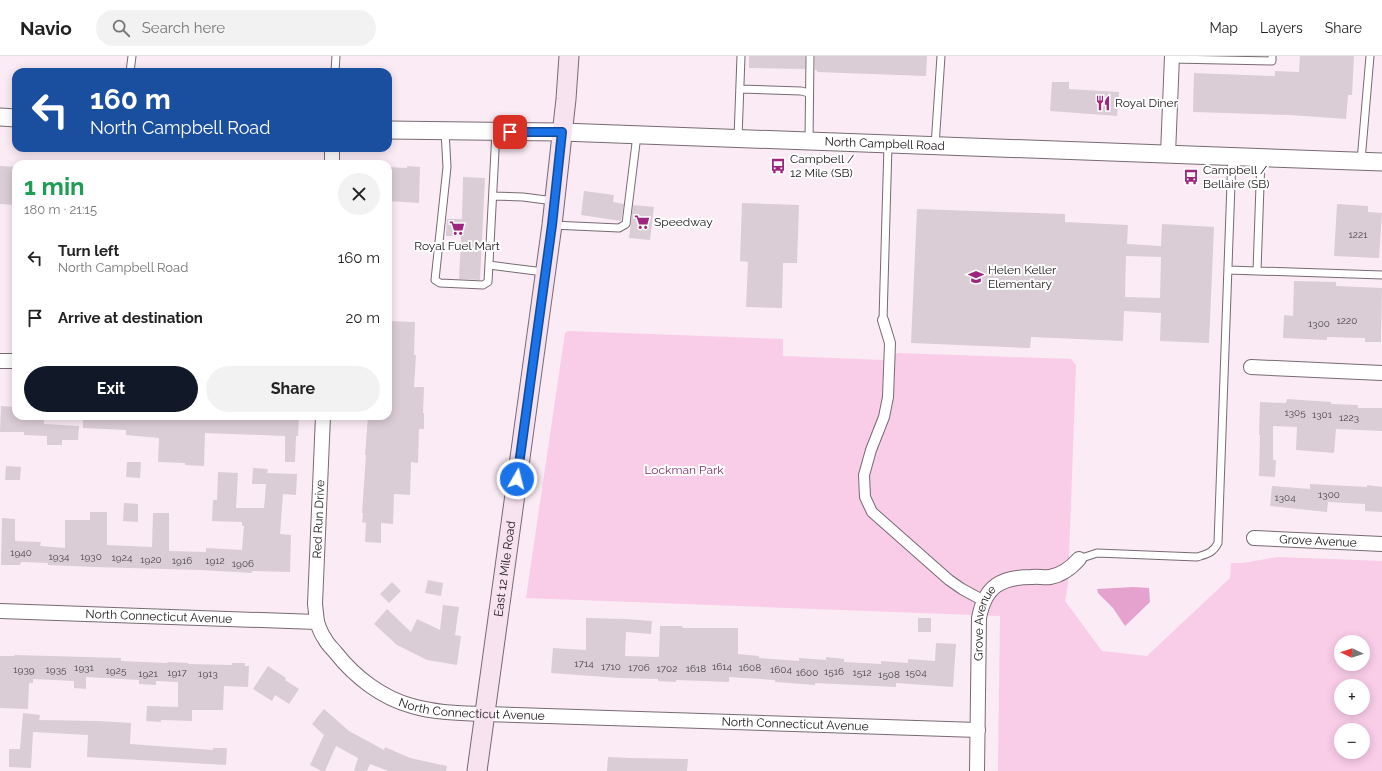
<!DOCTYPE html>
<html lang="en">
<head>
<meta charset="utf-8">
<style>
  body { margin:0; font-family:Raleway,sans-serif; background:#f2f2f2; color:#222; height:100vh; display:flex; flex-direction:column; font-size:15px; white-space:nowrap }
  * { box-sizing:border-box; margin:0 }
  p { font-size:13px; color:#767676 }
  .icon { flex:none; width:22px; height:22px; fill:none; stroke:currentColor; stroke-width:2; stroke-linecap:round; stroke-linejoin:round }
  .map { position:relative; flex:1; overflow:hidden }
  .panel { position:absolute; left:12px; top:104px; width:380px; height:260px; display:flex; flex-direction:column; background:#fff; border-radius:12px; box-shadow:0 2px 10px #0003 }
  .panel>* { flex:none }
  .banner { position:absolute; left:12px; top:12px; width:380px; height:84px; border-radius:12px; box-shadow:0 2px 10px #0003; background:#1a4fa0; color:#fff; overflow:hidden }
  .needle { width:26px; rotate:274deg }
  .fabs { position:absolute; left:1334px; top:579px; display:grid; gap:8px }
  .fabs a { display:grid; place-items:center; width:36px; height:36px; border-radius:50%; background:#fff; box-shadow:0 2px 10px #0003; font-size:20px }
  .pin { position:absolute; display:grid; place-items:center; width:34px; height:34px; color:#fff; margin:-17px; border-radius:8px; box-shadow:0 2px 6px #0006 }
  .me { position:absolute; width:44px; margin:-22px; rotate:8deg; stroke-linejoin:round; filter:drop-shadow(0 0 3px #0008) }
  .turn { display:flex; align-items:center; gap:14px; height:84px; padding:0 12px; font-size:18px }
  .turn .icon { width:52px; height:52px; stroke-width:2.5 }
  .turn b { display:block; font-size:28px; line-height:34px }
  .round { display:grid; place-items:center; flex:none; width:42px; height:42px; border-radius:21px; background:#f2f2f2 }
  .headline { display:flex; align-items:center; justify-content:space-between; height:68px; padding:0 12px }
  h1 { font-size:24px; font-weight:700; line-height:30px; color:#1e9e55 }
  .button { display:flex; gap:8px; margin-top:auto; padding:8px 12px }
  .button a { flex:1; height:46px; border-radius:24px; background:#111827; color:#fff; font-size:16px; font-weight:700; line-height:46px; text-align:center }
  .button a+a { background:#f2f2f2; color:#222 }
  ul { padding:0; list-style:none }
  li { display:flex; align-items:center; gap:12px; height:60px; padding:0 12px }
  li div { flex:1 }
  li b { display:block; font-size:15px }
  li em { font-style:normal }
  header { display:flex; align-items:center; gap:24px; box-sizing:border-box; height:56px; padding:0 20px; background:#fff; border-bottom:1px solid #e0e0e0 }
  header strong { font-size:19px }
  nav { display:flex; gap:22px; margin-inline-start:auto; font-size:14px }
  .search { width:280px; height:36px; background:#f2f2f2; display:flex; align-items:center; gap:10px; box-sizing:border-box; padding:0 14px; border-radius:22px; color:#767676; font-size:15px }
  .map>svg:first-child { display:block }
</style>
</head>
<body>
<header>
<strong>Navio</strong>
<div class="search"><svg class="icon" aria-label="search" viewBox="0 0 24 24"><circle cx="10" cy="10" r="6"/><path d="M15 15l6 6"/></svg>Search here</div>
<nav><a>Map</a><a>Layers</a><a>Share</a></nav>
</header>
<div class="map">
<svg width="1382" height="715" viewBox="0 0 1382 715">
  <rect width="100%" height="100%" fill="#fbebf5"/>
  <path fill="#f9cce8" fill-rule="evenodd" d="M 568,275 L 783,283 L 783,300 L 883,304 L 898,297 L 1071,303 L 1076,309 L 1068,528 L 1065,545 L 1102,595 L 1147,600 L 1230,522 L 1231,507 L 1242,507 L 1278,501 L 1382,505 L 1382,715 L 998,715 L 1000,560 L 526,542 L 565,277 ZM 1341,586 L 1363,586 L 1363,608 L 1341,608 ZM 1341,630 L 1363,630 L 1363,652 L 1341,652 ZM 1341,674 L 1363,674 L 1363,696 L 1341,696 Z"/>
  <path fill="#e6a2ce" d="M 1133,531 L 1149,532 L 1150,546 L 1125,570 L 1113,552 L 1098,537 L 1097,533 Z"/>
  <path fill="#dbcdd5" fill-rule="evenodd" d="M 749,0 L 805,0 L 805,13 L 749,12 Z
    M 815,0 L 927,0 L 926,20 L 817,16 L 817,14 L 815,14 Z
    M 1300,0 L 1354,0 L 1352,39 L 1348,39 L 1346,63 L 1290,59 L 1193,56 L 1194,17 L 1275,20 L 1275,15 L 1299,16 Z
    M 1052,26 L 1069,26 L 1069,33 L 1119,36 L 1117,60 L 1050,55 Z
    M 0,110 L 16,111 L 14,149 L 0,148 Z
    M 407,110 L 420,111 L 419,147 L 388,145 L 388,111 L 407,112 Z
    M 463,121 L 485,122 L 480,224 L 459,223 L 461,180 L 446,180 L 447,163 L 462,163 Z
    M 584,135 L 614,139 L 613,146 L 624,148 L 621,165 L 581,159 Z
    M 742,147 L 799,149 L 797,207 L 783,207 L 782,252 L 746,251 L 748,206 L 740,205 Z
    M 1337,148 L 1368,150 L 1368,156 L 1382,157 L 1379,202 L 1334,200 Z
    M 633,149 L 654,151 L 650,184 L 629,182 Z
    M 917,153 L 1065,158 L 1065,166 L 1128,169 L 1127,188 L 1161,190 L 1162,168 L 1214,171 L 1209,287 L 1160,285 L 1161,257 L 1124,255 L 1123,285 L 1031,281 L 1030,292 L 911,287 ZM 1126,200 L 1161,201 L 1160,242 L 1125,241 Z
    M 1294,225 L 1336,226 L 1336,230 L 1382,232 L 1381,286 L 1365,286 L 1365,282 L 1327,281 L 1327,284 L 1283,282 L 1284,259 L 1293,260 Z
    M 388,265 L 415,266 L 414,299 L 416,299 L 414,331 L 424,331 L 423,357 L 424,357 L 424,373 L 419,373 L 418,407 L 411,406 L 410,439 L 394,438 L 393,468 L 381,467 L 381,487 L 365,486 L 366,467 L 362,466 L 363,457 L 362,457 L 366,399 L 365,399 L 368,360 L 388,360 Z
    M 1287,343 L 1331,346 L 1331,348 L 1358,349 L 1358,352 L 1382,352 L 1382,375 L 1336,373 L 1334,397 L 1296,394 L 1297,371 L 1273,370 L 1273,404 L 1276,404 L 1275,421 L 1259,420 L 1260,379 L 1259,379 L 1260,346 L 1286,347 Z
    M 1,350 L 13,351 L 13,353 L 16,353 L 16,360 L 44,360 L 44,368 L 79,370 L 78,384 L 62,384 L 62,389 L 47,389 L 47,380 L 24,379 L 24,376 L 0,376 Z
    M 83,360 L 299,360 L 298,380 L 296,380 L 295,406 L 285,406 L 285,380 L 205,377 L 204,410 L 185,409 L 185,407 L 158,406 L 159,382 L 126,379 L 126,374 L 83,372 Z
    M 127,406 L 141,406 L 140,422 L 126,421 Z
    M 6,410 L 21,411 L 20,424 L 5,424 Z
    M 253,412 L 268,413 L 267,417 L 297,418 L 296,439 L 283,438 L 280,478 L 291,479 L 290,516 L 252,515 L 252,517 L 200,514 L 94,511 L 48,509 L 48,507 L 21,506 L 20,509 L 1,509 L 2,462 L 15,463 L 15,485 L 41,486 L 40,490 L 65,492 L 65,464 L 90,464 L 90,456 L 107,456 L 107,489 L 152,491 L 153,457 L 169,457 L 169,495 L 206,496 L 206,492 L 242,494 L 244,470 L 242,470 L 242,466 L 212,465 L 213,444 L 217,444 L 218,416 L 238,417 L 236,452 L 264,452 L 266,428 L 252,428 Z
    M 1310,428 L 1367,431 L 1367,429 L 1382,431 L 1382,456 L 1365,455 L 1365,448 L 1328,446 L 1327,456 L 1270,450 L 1272,430 L 1310,433 Z
    M 124,447 L 138,448 L 138,466 L 123,465 Z
    M 428,524 L 443,527 L 441,540 L 425,537 Z
    M 392,526 L 401,535 L 389,547 L 380,538 Z
    M 443,549 L 459,551 L 455,579 L 461,580 L 457,609 L 427,604 L 397,589 L 374,568 L 387,553 L 411,576 L 417,563 L 440,574 Z
    M 586,562 L 626,563 L 652,565 L 651,578 L 626,576 L 625,600 L 659,601 L 660,570 L 682,570 L 683,572 L 738,572 L 738,598 L 759,600 L 759,602 L 799,605 L 799,602 L 826,604 L 826,601 L 844,603 L 844,606 L 881,608 L 881,605 L 908,607 L 908,603 L 935,605 L 936,587 L 956,588 L 953,631 L 896,627 L 896,631 L 815,627 L 815,629 L 775,626 L 775,624 L 729,621 L 729,626 L 676,624 L 676,626 L 658,625 L 658,623 L 619,622 L 551,617 L 553,592 L 586,594 Z
    M 918,562 L 931,562 L 931,576 L 918,576 Z
    M 15,599 L 121,602 L 121,605 L 167,607 L 168,606 L 188,607 L 188,608 L 232,609 L 232,607 L 245,607 L 245,610 L 249,610 L 248,631 L 224,630 L 223,654 L 192,654 L 192,665 L 161,664 L 161,666 L 146,665 L 147,650 L 178,651 L 178,626 L 156,625 L 156,629 L 139,628 L 139,624 L 86,621 L 86,633 L 74,632 L 74,625 L 33,623 L 33,627 L 29,627 L 28,653 L 0,652 L 0,600 L 14,600 Z
    M 268,610 L 286,622 L 285,624 L 299,633 L 289,648 L 275,639 L 272,645 L 253,633 Z
    M 324,653 L 349,675 L 384,694 L 385,691 L 410,702 L 447,710 L 446,715 L 388,715 L 370,708 L 367,715 L 354,715 L 358,702 L 336,690 L 325,715 L 321,715 L 310,709 L 324,679 L 312,668 Z
    M 23,657 L 40,659 L 39,664 L 98,665 L 131,667 L 130,688 L 213,694 L 213,692 L 227,692 L 226,709 L 87,701 L 88,679 L 33,676 L 31,712 L 9,711 L 9,693 L 20,693 Z
    M 608,701 L 631,702 L 688,703 L 687,715 L 607,715 Z"/>
  <g fill="none" stroke-linecap="round" stroke-linejoin="round">
    <g stroke="#776a72" stroke-width="9">
      <path id="service" d="M 1172,3 L 1272,5 L 1272,0
        M 130,16 L 132,0
        M 335,16 L 336,0
        M 740,33 L 801,35 L 809,37
        M 445,75 L 447,111 L 435,224 L 440,227 L 483,229 L 488,226 L 496,76
        M 738,82 L 741,0
        M 809,85 L 810,0
        M 935,90 L 941,0
        M 1361,105 L 1370,0
        M 493,140 L 523,141 L 554,145
        M 552,169 L 619,172 L 626,168 L 637,79
        M 489,209 L 544,216
        M 1228,214 L 1382,219
        M 1257,215 L 1261,101
        M 883,264 L 888,89
        M 1079,503 L 1097,497 L 1197,501 C 1207,498 1213,497 1218,487 L 1232,100"/>
    </g>
    <g stroke="#776a72" stroke-width="12">
      <path id="pedestrian" d="M 883,264 L 890,287 L 888,341 L 884,361 L 871,394 L 864,419 L 865,441 L 872,456 L 949,524 L 962,533 L 984,545"/>
    </g>
    <g stroke="#776a72" stroke-width="16">
      <g id="minor">
        <path d="M 1168,98 L 1172,0"/>
        <path d="M 332,108 L 332,92"/>
        <path d="M 0,305 L 16,305"/>
        <path d="M 1251,311 L 1382,317"/>
        <path id="s1" d="M 1254,482 L 1382,488"/>
        <path id="s2" d="M 0,555 L 317,566 C 319,572 321,578 325,583 C 327,588 332,592 336,597 C 355,621 382,642 412,650 C 436,657 460,657 485,658 L 978,674"/>
        <path id="s3" d="M 317,566 L 315,548 L 323,360"/>
        <path id="s4" d="M 977,715 L 979,562 C 985,530 1001,521 1032,521 C 1038,520 1044,522 1050,521 C 1062,519 1071,512 1079,503"/>
      </g>
    </g>
    <g stroke="#776a72" stroke-width="19">
      <g id="tertiary">
        <path d="M 0,61 L 16,62"/>
        <path id="s5" d="M 388,74 L 562,76 L 1382,106"/>
      </g>
    </g>
    <g stroke="#776a72" stroke-width="21">
      <g id="secondary">
        <path id="s6" d="M 477,715 L 552,169 L 566,43 L 569,0"/>
      </g>
    </g>
    <use href="#service" stroke="#fff" stroke-width="7"/>
    <use href="#pedestrian" stroke="#fff" stroke-width="10"/>
    <use href="#minor" stroke="#fff" stroke-width="14"/>
    <use href="#tertiary" stroke="#fff" stroke-width="17"/>
    <use href="#secondary" stroke="#f7e2f0" stroke-width="19"/>
  </g>
  <g fill="none" stroke-linecap="round" stroke-linejoin="round">
    <g stroke="#114b97" stroke-width="10">
      <path id="route" d="M 510,76 L 562,76 L 552,169 L 517,423"/>
    </g>
    <use href="#route" stroke="#1a73e8" stroke-width="7"/>
  </g>
  <defs>
    <g id="restaurant-bare" transform="scale(1.2)"><path d="M-5-6h1v4h1v-4h1v4h1v-4h1v5L-1.5 .5V6h-2V.5L-5-1ZM5-6V6H3V1.5H1.5Q1.5-4 5-6Z" fill="#9d257e" stroke="#fefefe" stroke-width="2.5" paint-order="stroke"/></g>
    <g id="bus-bare" transform="scale(1.2)"><path d="M-5-6H5V4H4V6H2V4H-2V6H-4V4H-5ZM-3.5-4V0h7V-4ZM-3.5 1.2v1.5H-2V1.2ZM2 1.2v1.5H3.5V1.2Z" fill="#9d257e" stroke="#fefefe" stroke-width="2.5" paint-order="stroke"/></g>
    <g id="supermarket-bare" transform="scale(1.2)"><path d="M-6-5.5h2.5l.6 2H6L4.5 2H-2.5L-4.4-4H-6ZM-1.5 3.2a1.3 1.3 0 1 0 .1 0ZM3 3.2a1.3 1.3 0 1 0 .1 0Z" fill="#9d257e" stroke="#fefefe" stroke-width="2.5" paint-order="stroke"/></g>
    <g id="school-bare" transform="scale(1.2)"><path d="M0-5L7-2L0 1L-7-2ZM-4 1L0 2.5L4 1V4Q0 6-4 4Z" fill="#9d257e" stroke="#fefefe" stroke-width="2.5" paint-order="stroke"/></g>
  </defs>
  <g fill-rule="evenodd">
    <use href="#restaurant-bare" x="1103" y="47"/>
    <use href="#bus-bare" x="778" y="110"/>
    <use href="#bus-bare" x="1191" y="121"/>
    <use href="#supermarket-bare" x="642" y="166"/>
    <use href="#supermarket-bare" x="457" y="172"/>
    <use href="#school-bare" x="976" y="221"/>
  </g>
  <g text-anchor="middle" stroke-width="4" stroke-linejoin="round" paint-order="stroke">
    <g font-size="10" fill="#4c4449">
      <text x="1358" y="182">1221</text>
      <text x="1347" y="268">1220</text>
      <text x="1319" y="271">1300</text>
      <text x="1295" y="360">1305</text>
      <text x="1322" y="362">1301</text>
      <text x="1349" y="365">1223</text>
      <text x="1329" y="442">1300</text>
      <text x="1285" y="445">1304</text>
      <text x="21" y="500">1940</text>
      <text x="59" y="504">1934</text>
      <text x="91" y="504">1930</text>
      <text x="122" y="505">1924</text>
      <text x="151" y="507">1920</text>
      <text x="182" y="508">1916</text>
      <text x="215" y="508">1912</text>
      <text x="243" y="511">1906</text>
      <text x="584" y="611">1714</text>
      <text x="611" y="614">1710</text>
      <text x="722" y="614">1614</text>
      <text x="84" y="615">1931</text>
      <text x="639" y="615">1706</text>
      <text x="750" y="615">1608</text>
      <text x="667" y="616">1702</text>
      <text x="696" y="616">1618</text>
      <text x="24" y="617">1939</text>
      <text x="56" y="617">1935</text>
      <text x="781" y="617">1604</text>
      <text x="116" y="618">1925</text>
      <text x="834" y="619">1516</text>
      <text x="177" y="620">1917</text>
      <text x="807" y="620">1600</text>
      <text x="862" y="620">1512</text>
      <text x="916" y="620">1504</text>
      <text x="148" y="621">1921</text>
      <text x="208" y="621">1913</text>
      <text x="889" y="622">1508</text>
    </g>
    <g font-size="12" fill="#1c171a" stroke="#fefefe" text-anchor="start">
      <text x="1115" y="51">Royal Diner</text>
      <text x="790" y="107">Campbell /<tspan x="790" dy="14">12 Mile (SB)</tspan></text>
      <text x="1203" y="118">Campbell /<tspan x="1203" dy="14">Bellaire (SB)</tspan></text>
      <text x="654" y="170">Speedway</text>
      <text x="457" y="194" text-anchor="middle">Royal Fuel Mart</text>
      <text x="988" y="218">Helen Keller<tspan x="988" dy="14">Elementary</tspan></text>
    </g>
    <g font-size="12" fill="#1c171a" stroke="#fefefe">
      <text dy="4" stroke="none"><textPath href="#s5" startOffset="497">North Campbell Road</textPath></text>
      <text dy="4" stroke="none"><textPath href="#s3" startOffset="103">Red Run Drive</textPath></text>
      <text dy="4" stroke="none"><textPath href="#s1" startOffset="64">Grove Avenue</textPath></text>
      <text dy="4" stroke="none"><textPath href="#s6" startOffset="204">East 12 Mile Road</textPath></text>
      <text dy="4" stroke="none"><textPath href="#s2" startOffset="159">North Connecticut Avenue</textPath></text>
      <text dy="4" stroke="none"><textPath href="#s4" startOffset="149">Grove Avenue</textPath></text>
      <text dy="4" stroke="none"><textPath href="#s2" startOffset="508">North Connecticut Avenue</textPath></text>
      <text dy="4" stroke="none"><textPath href="#s2" startOffset="832">North Connecticut Avenue</textPath></text>
    </g>
    <g font-size="12" fill="#803169" stroke="#fefefe">
      <text x="684" y="418">Lockman Park</text>
    </g>
  </g>
</svg>
<div class="fabs">
<a><svg class="needle" viewBox="-14 -14 28 28"><path d="M0-13l5 13h-10z" fill="#e53935"/><path d="M0 13l5-13h-10z" fill="#767676"/></svg></a>
<a>+</a>
<a>−</a>
</div>
<div class="pin" style="left:510px;top:76px;background:#d93025"><svg class="icon" aria-label="arrive" viewBox="0 0 24 24"><path d="M6 21V4h12l-3 4 3 4H6"/></svg></div>
<svg class="me" style="left:517px;top:423px" viewBox="-20 -20 40 40"><circle r="17" fill="#1a73e8" stroke="#fff" stroke-width="3"/><path d="M0-11L8 9 0 5-8 9z" fill="#fff"/></svg>
<div class="banner">
<div class="turn"><svg class="icon" aria-label="left" viewBox="0 0 24 24"><path d="M17 20v-9H6M10 6l-5 5 5 5"/></svg><div><b>160 m</b>North Campbell Road</div></div>
</div>
<section class="panel">
<div class="headline"><div><h1>1 min</h1><p>180 m · 21:15</p></div><a class="round"><svg class="icon" aria-label="close" viewBox="0 0 24 24"><path d="M6 6l12 12M18 6L6 18"/></svg></a></div>
<ul>
<li><svg class="icon" aria-label="left" viewBox="0 0 24 24"><path d="M17 20v-9H6M10 6l-5 5 5 5"/></svg><div><b>Turn left</b><p>North Campbell Road</p></div><em>160 m</em></li>
<li><svg class="icon" aria-label="arrive" viewBox="0 0 24 24"><path d="M6 21V4h12l-3 4 3 4H6"/></svg><div><b>Arrive at destination</b></div><em>20 m</em></li>
</ul>
<div class="button"><a>Exit</a><a>Share</a></div>
</section>
</div>
</body>
</html>
